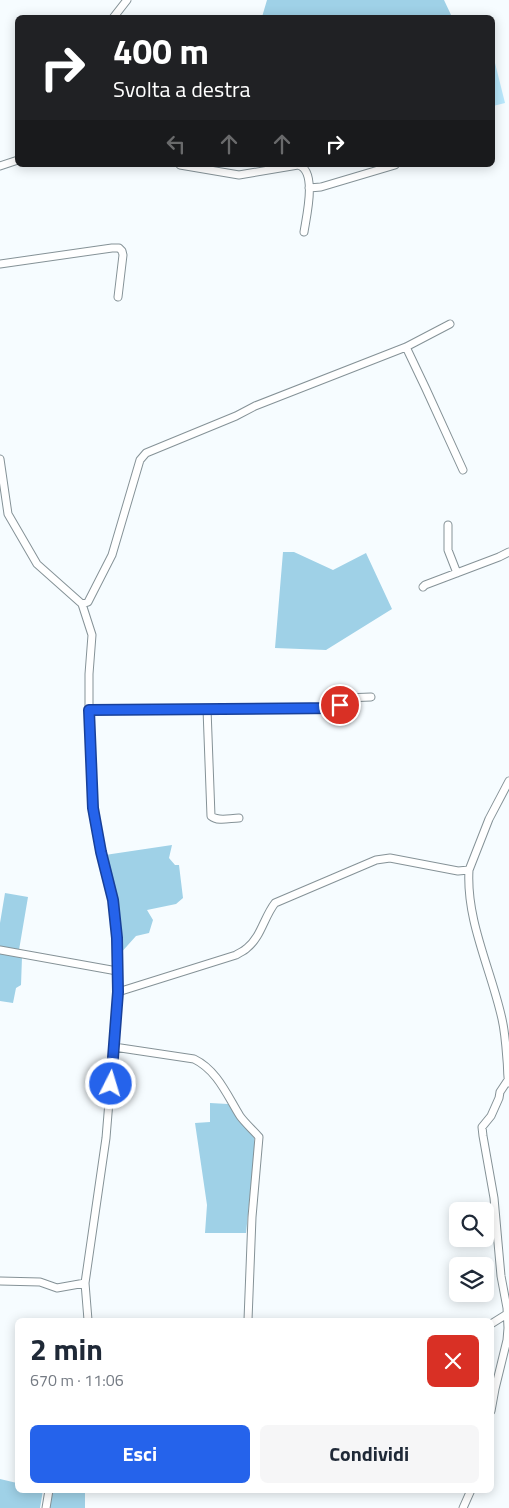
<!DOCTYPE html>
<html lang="it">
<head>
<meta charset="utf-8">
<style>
  body { margin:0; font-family:"Titillium Web",sans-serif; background:#f6f6f7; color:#1f2937; height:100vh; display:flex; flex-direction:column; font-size:19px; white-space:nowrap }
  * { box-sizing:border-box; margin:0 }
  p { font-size:16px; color:#747a83 }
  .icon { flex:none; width:28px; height:28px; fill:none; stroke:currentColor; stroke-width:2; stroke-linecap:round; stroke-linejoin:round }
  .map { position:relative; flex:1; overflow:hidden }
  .drawer { position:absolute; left:15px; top:1318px; width:479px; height:175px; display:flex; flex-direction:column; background:#fff; border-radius:8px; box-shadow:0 2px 12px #0003 }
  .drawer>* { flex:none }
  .hud { position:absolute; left:15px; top:15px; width:480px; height:152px; border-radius:8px; box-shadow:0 2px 12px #0003; background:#202124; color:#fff; overflow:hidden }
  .controls { position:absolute; left:449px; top:1202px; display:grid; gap:10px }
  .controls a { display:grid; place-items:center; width:45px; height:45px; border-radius:8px; background:#fff; box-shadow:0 2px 12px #0003; font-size:25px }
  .pin { position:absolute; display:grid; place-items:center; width:42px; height:42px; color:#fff; margin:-21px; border:2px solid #fff; border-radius:50%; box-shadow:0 1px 5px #0007 }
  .me { position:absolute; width:55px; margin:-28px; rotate:5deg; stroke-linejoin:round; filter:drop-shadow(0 0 4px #0008) }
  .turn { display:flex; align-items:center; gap:18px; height:105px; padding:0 15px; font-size:22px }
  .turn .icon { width:65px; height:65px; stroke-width:2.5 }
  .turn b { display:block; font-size:35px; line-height:42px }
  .lanes { display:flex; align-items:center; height:48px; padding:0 15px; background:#0003; justify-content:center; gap:25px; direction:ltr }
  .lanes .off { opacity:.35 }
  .round { display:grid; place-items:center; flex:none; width:52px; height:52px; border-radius:8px; background:#f6f6f7 }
  .summary { display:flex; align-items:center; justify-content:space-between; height:85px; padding:0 15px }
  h1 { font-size:30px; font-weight:700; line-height:38px }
  .button { display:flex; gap:10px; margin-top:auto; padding:10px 15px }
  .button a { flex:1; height:58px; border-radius:8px; background:#2563eb; color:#fff; font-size:20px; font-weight:700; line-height:58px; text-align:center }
  .button a+a { background:#f6f6f7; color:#1f2937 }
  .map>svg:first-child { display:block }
</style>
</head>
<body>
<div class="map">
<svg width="509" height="1508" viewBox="0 0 509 1508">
  <rect width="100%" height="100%" fill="#f6fcff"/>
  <path fill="#b9e8fc" d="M 493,55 L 505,103 L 493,106 L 492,106 Z"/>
  <path fill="#9fd1e7" d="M 267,0 L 444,0 L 452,17 L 414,17 L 413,15 L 406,18 L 262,17 Z
    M 283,552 L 294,552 L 333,570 L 366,553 L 392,609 L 326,650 L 275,648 Z
    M 172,845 L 169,858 L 175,865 L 179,865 L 183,898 L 176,904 L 147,910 L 153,920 L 149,933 L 136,936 L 119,955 L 105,855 Z
    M 5,893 L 28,897 L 19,950 L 22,957 L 21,985 L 16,988 L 13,1003 L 0,1001 L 0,923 Z
    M 210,1103 L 228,1104 L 254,1138 L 255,1148 L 246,1233 L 205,1233 L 207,1205 L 195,1123 L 210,1122 Z
    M 0,1479 L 17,1483 L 18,1490 L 43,1490 L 40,1508 L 0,1508 Z
    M 51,1490 L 85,1490 L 85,1508 L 47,1508 Z"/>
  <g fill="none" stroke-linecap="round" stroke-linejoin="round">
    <g stroke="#859297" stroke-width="9">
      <path id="street" d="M 113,18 L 127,0
        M 180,165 L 239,175 L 298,165
        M 298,165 C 318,170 306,218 304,232
        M 0,166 L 18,160
        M 309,188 L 321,187 L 395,165
        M 0,264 L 112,248 L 119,248 L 122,251 L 123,255 L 118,297
        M 406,347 L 426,389 L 463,470
        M 0,459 L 8,514 L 37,564 L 82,604 L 92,635 L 89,674 L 89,709 L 93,808 L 101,852 L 113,900 L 117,939 L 118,992 L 106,1138 L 85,1283 L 57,1288 L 40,1282 L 0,1281
        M 448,525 L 448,550 L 457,573
        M 423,587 L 425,585 L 499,557 L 509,552
        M 82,604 L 88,602 L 112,555 L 140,460 L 146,453 L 236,416 L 255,406 L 406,347 L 450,324
        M 89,709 L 339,708 L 345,698 L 371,697
        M 207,709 L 211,816 C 218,822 230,818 239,818
        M 0,950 L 117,971
        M 118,992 L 236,955 C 239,953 244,951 247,948 C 261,937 264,917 275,903 L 376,860 L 390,858 L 458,871 L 469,870
        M 114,1047 L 194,1059 C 217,1070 227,1095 240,1116 C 245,1123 253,1130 259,1137 L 252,1217 L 248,1320
        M 509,1083 C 507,1076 508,1068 507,1060 C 506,1046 505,1032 502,1019 C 491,969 466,921 469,870 L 489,819 L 509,781
        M 85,1283 L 88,1320
        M 491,1324 L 507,1314
        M 491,1411 L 495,1389 L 507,1340 L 508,1328 L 507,1308 L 501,1276 L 494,1198 L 483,1136 L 482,1127 L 491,1116 L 499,1098 L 500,1092 L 508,1080
        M 46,1508 L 49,1490
        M 463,1508 L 471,1490"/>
    </g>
    <use href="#street" stroke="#fff" stroke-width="7"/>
  </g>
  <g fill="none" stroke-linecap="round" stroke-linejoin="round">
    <g stroke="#184099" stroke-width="12">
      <path id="route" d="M 111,1084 L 118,992 L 117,938 L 113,900 L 101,852 L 93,808 L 89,710 L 339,708 L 340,705"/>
    </g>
    <use href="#route" stroke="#2563eb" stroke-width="9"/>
  </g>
</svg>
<div class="controls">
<a><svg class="icon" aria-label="search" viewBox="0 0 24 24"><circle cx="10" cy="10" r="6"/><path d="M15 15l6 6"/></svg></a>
<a><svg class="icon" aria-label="layers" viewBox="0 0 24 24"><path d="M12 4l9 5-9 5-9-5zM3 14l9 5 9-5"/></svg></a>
</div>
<div class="pin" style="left:340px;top:705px;background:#d93025"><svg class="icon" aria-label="arrive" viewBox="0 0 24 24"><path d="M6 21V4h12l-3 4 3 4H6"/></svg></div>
<svg class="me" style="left:111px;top:1084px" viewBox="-20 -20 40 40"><circle r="17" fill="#2563eb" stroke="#fff" stroke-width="3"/><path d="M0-11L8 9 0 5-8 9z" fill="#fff"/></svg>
<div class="hud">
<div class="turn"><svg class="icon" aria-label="right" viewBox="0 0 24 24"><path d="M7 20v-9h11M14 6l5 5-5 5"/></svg><div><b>400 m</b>Svolta a destra</div></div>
<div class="lanes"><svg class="icon off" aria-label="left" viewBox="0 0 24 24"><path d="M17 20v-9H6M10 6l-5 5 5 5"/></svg><svg class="icon off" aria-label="ahead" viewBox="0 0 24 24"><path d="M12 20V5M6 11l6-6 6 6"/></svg><svg class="icon off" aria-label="ahead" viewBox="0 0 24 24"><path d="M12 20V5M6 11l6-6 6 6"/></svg><svg class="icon" aria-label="right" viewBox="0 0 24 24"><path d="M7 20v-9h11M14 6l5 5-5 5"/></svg></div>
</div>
<section class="drawer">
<div class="summary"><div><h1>2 min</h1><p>670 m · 11:06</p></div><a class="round" style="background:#d93025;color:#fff"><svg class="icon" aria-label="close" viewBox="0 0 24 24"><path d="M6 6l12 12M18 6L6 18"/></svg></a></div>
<div class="button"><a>Esci</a><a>Condividi</a></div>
</section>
</div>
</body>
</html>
